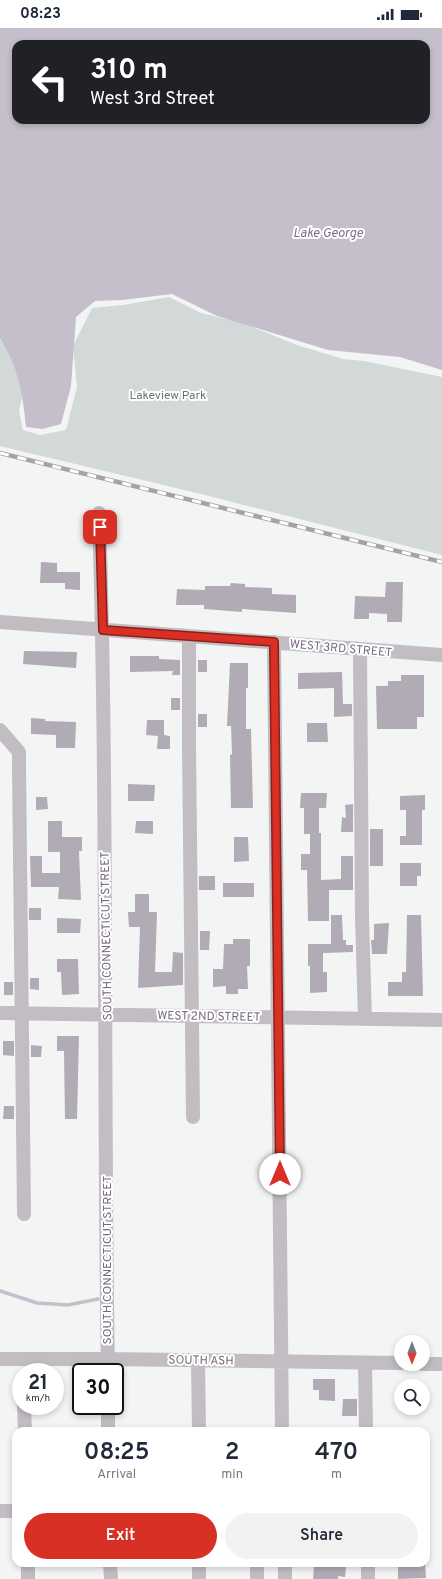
<!DOCTYPE html>
<html lang="en">
<head>
<meta charset="utf-8">
<style>
  body { margin:0; font-family:Overpass,sans-serif; background:#f2f2f3; color:#1f2937; height:100vh; display:flex; flex-direction:column; font-size:15px; white-space:nowrap }
  * { box-sizing:border-box; margin:0 }
  p { font-size:13px; color:#747a83 }
  .icon { flex:none; width:22px; height:22px; fill:none; stroke:currentColor; stroke-width:2; stroke-linecap:round; stroke-linejoin:round }
  .map { position:relative; flex:1; overflow:hidden }
  .drawer { position:absolute; left:12px; top:1399px; width:418px; height:140px; display:flex; flex-direction:column; background:#fff; border-radius:12px; box-shadow:0 2px 6px #0003 }
  .drawer>* { flex:none }
  .banner { position:absolute; left:12px; top:12px; width:418px; height:84px; border-radius:12px; box-shadow:0 2px 6px #0003; background:#202124; color:#fff; overflow:hidden }
  .needle { width:26px; rotate:180deg }
  .fabs { position:absolute; left:394px; top:1307px; display:grid; gap:8px }
  .fabs a { display:grid; place-items:center; width:36px; height:36px; border-radius:50%; background:#fff; box-shadow:0 2px 6px #0003; font-size:20px }
  .speed { position:absolute; left:12px; top:1335px; display:flex; gap:8px; font-size:20px; font-weight:700; text-align:center }
  .speed>* { display:grid; place-content:center; width:52px; height:52px; border-radius:50%; background:#fff; box-shadow:0 2px 6px #0003; line-height:1 }
  .speed small { font-size:10px; font-weight:400 }
  .speed .limit { border:2px solid #111; border-radius:6px; background:#fff; color:#111 }
  .pin { position:absolute; display:grid; place-items:center; width:34px; height:34px; color:#fff; margin:-17px; border-radius:8px; box-shadow:0 2px 6px #0006 }
  .me { position:absolute; width:44px; margin:-22px; rotate:0deg; stroke-linejoin:round; filter:drop-shadow(0 0 3px #0008) }
  .turn { display:flex; align-items:center; gap:14px; height:84px; padding:0 12px; font-size:18px }
  .turn .icon { width:52px; height:52px; stroke-width:2.5 }
  .turn b { display:block; font-size:28px; line-height:34px }
  .eta { display:flex; justify-content:space-evenly; align-items:center; height:68px; text-align:center }
  .eta b { font-size:24px; font-weight:600; line-height:28px }
  .cta { display:flex; gap:8px; margin-top:auto; padding:8px 12px }
  .cta a { flex:1; height:46px; border-radius:24px; background:#d93025; color:#fff; font-size:16px; font-weight:600; line-height:46px; text-align:center }
  .cta a+a { background:#f2f2f3; color:#1f2937 }
  .status { display:flex; justify-content:space-between; align-items:center; height:28px; padding:0 20px; background:#fff; direction:ltr }
  .status svg { height:11px; fill:currentColor }
  .map>svg:first-child { display:block }
</style>
</head>
<body>
<div class="status"><b>08:23</b><svg viewBox="0 0 49 12"><path d="M0 12V9h3v3zM5 12V6h3v6zM10 12V3h3v9zM15 12V0h3v12zM26 1h20v11H26zM47 4h2v5h-2z"/></svg></div>
<div class="map">
<svg width="442" height="1551" viewBox="0 0 442 1551">
  <rect width="100%" height="100%" fill="#f2f5f3"/>
  <path fill="#d2d9d8" d="M 169,269 L 201,285 L 242,295 L 297,317 L 343,331 L 364,333 L 442,349 L 442,527 L 201,466 L 0,418 L 0,310 L 11,327 L 23,365 L 19,383 L 23,402 L 40,407 L 66,402 L 77,359 L 73,318 L 92,280 L 123,277 Z"/>
  <path fill="#c4bfcb" fill-rule="evenodd" d="M 0,0 L 442,0 L 442,342 L 400,329 L 328,322 L 217,288 L 172,266 L 122,272 L 95,273 L 76,289 L 71,358 L 61,396 L 42,401 L 26,399 C 23,365 18,339 0,310 ZM 16,16 L 426,16 L 426,92 L 16,92 Z"/>
  <g fill="none" stroke-linecap="round" stroke-linejoin="round">
    <path stroke="#c4bfcb" stroke-width="3.5" d="M 0,1263 L 37,1275 L 68,1277 L 98,1271"/>
  </g>
  <path fill="#b1abb5" d="M 41,534 L 57,535 L 57,544 L 80,544 L 80,562 L 65,561 L 65,555 L 40,555 Z
    M 386,554 L 403,554 L 402,594 L 387,594 L 387,586 L 369,585 L 369,591 L 354,591 L 355,568 L 385,569 Z
    M 231,555 L 245,556 L 245,559 L 272,560 L 272,566 L 296,567 L 296,585 L 242,581 L 242,584 L 204,581 L 204,577 L 176,577 L 177,561 L 205,562 L 205,558 L 230,558 Z
    M 24,623 L 77,624 L 76,640 L 23,636 Z
    M 130,628 L 159,628 L 159,631 L 180,632 L 180,647 L 172,647 L 173,643 L 130,644 Z
    M 198,632 L 207,632 L 207,644 L 198,644 Z
    M 230,635 L 248,635 L 248,660 L 246,660 L 246,701 L 251,701 L 253,780 L 231,780 L 230,727 L 232,726 L 231,698 L 227,698 Z
    M 342,644 L 343,676 L 352,676 L 352,688 L 334,689 L 334,660 L 298,661 L 298,645 Z
    M 401,647 L 424,647 L 424,689 L 417,689 L 417,701 L 377,701 L 376,658 L 388,658 L 388,653 L 401,653 Z
    M 171,670 L 180,670 L 180,682 L 171,682 Z
    M 198,686 L 207,686 L 207,699 L 198,699 Z
    M 31,690 L 45,691 L 45,693 L 76,694 L 75,720 L 56,720 L 56,707 L 31,706 Z
    M 147,692 L 164,692 L 164,707 L 170,708 L 170,721 L 157,721 L 158,708 L 146,707 Z
    M 307,695 L 327,695 L 328,714 L 307,714 Z
    M 128,756 L 155,757 L 154,773 L 128,773 Z
    M 301,765 L 327,765 L 326,780 L 319,780 L 319,805 L 321,805 L 321,852 L 341,851 L 341,828 L 353,828 L 353,862 L 329,862 L 329,893 L 308,893 L 307,842 L 301,842 L 301,826 L 310,826 L 310,806 L 304,806 L 304,780 L 300,780 Z
    M 425,767 L 425,782 L 422,782 L 422,817 L 400,817 L 400,808 L 406,808 L 406,782 L 400,782 L 400,768 Z
    M 36,769 L 47,769 L 48,781 L 36,782 Z
    M 353,776 L 353,804 L 341,804 L 342,789 L 346,790 L 345,777 Z
    M 48,793 L 62,793 L 62,809 L 82,809 L 82,823 L 79,823 L 81,872 L 58,871 L 59,859 L 31,859 L 30,828 L 42,828 L 42,845 L 60,845 L 60,824 L 48,824 Z
    M 136,793 L 153,793 L 153,806 L 135,805 Z
    M 370,801 L 383,801 L 383,838 L 370,838 Z
    M 234,809 L 248,809 L 249,833 L 234,834 Z
    M 400,835 L 421,835 L 421,848 L 417,848 L 417,858 L 400,858 Z
    M 199,848 L 215,848 L 215,862 L 199,862 Z
    M 223,855 L 254,855 L 254,869 L 223,869 Z
    M 135,866 L 149,866 L 149,884 L 157,884 L 155,944 L 172,944 L 173,924 L 183,925 L 183,957 L 138,960 L 140,899 L 129,899 L 128,884 L 135,884 Z
    M 29,880 L 41,880 L 41,892 L 29,892 Z
    M 331,887 L 342,887 L 343,912 L 346,912 L 346,917 L 353,917 L 353,924 L 323,925 L 323,944 L 327,944 L 327,964 L 310,965 L 310,938 L 308,938 L 308,916 L 331,916 Z
    M 407,887 L 421,887 L 423,968 L 388,968 L 388,954 L 402,954 L 402,944 L 406,944 Z
    M 57,890 L 81,891 L 80,905 L 57,905 Z
    M 389,895 L 387,926 L 372,926 L 371,912 L 374,912 L 374,896 Z
    M 200,903 L 210,903 L 209,922 L 200,922 Z
    M 233,911 L 250,911 L 250,938 L 247,938 L 248,961 L 238,961 L 238,966 L 226,966 L 226,958 L 213,959 L 213,941 L 223,941 L 224,916 L 233,916 Z
    M 57,931 L 78,931 L 79,966 L 62,967 L 61,944 L 57,944 Z
    M 30,950 L 39,950 L 39,962 L 30,961 Z
    M 4,954 L 13,954 L 13,967 L 4,967 Z
    M 57,1008 L 79,1008 L 77,1091 L 65,1091 L 64,1023 L 57,1023 Z
    M 3,1013 L 14,1013 L 14,1028 L 3,1027 Z
    M 31,1017 L 42,1018 L 41,1029 L 31,1029 Z
    M 4,1078 L 14,1078 L 14,1091 L 3,1091 Z
    M 313,1351 L 335,1351 L 335,1373 L 319,1372 L 319,1362 L 313,1362 Z
    M 343,1371 L 357,1371 L 357,1388 L 342,1388 Z
    M 415,1535 L 425,1535 L 426,1550 L 398,1551 L 398,1536 Z
    M 314,1537 L 346,1539 L 345,1549 L 338,1548 L 338,1551 L 313,1551 Z"/>
  <g fill="none" stroke-linecap="round" stroke-linejoin="round">
    <path stroke="#c1bdc3" stroke-width="14" d="M 99,485 C 108,771 103,1058 108,1344
      M 0,594 L 442,627
      M 189,609 L 189,716 L 193,1089
      M 274,614 L 282,1403
      M 360,621 L 362,890 L 365,991
      M 0,702 L 19,724 L 19,739 L 24,1186
      M 0,985 L 442,992
      M 0,1331 L 107,1331 L 401,1335
      M 198,1332 L 199,1403
      M 365,1335 L 366,1403
      M 423,1336 L 442,1336
      M 24,1378 L 25,1403
      M 108,1378 L 108,1403
      M 0,1483 L 16,1483
      M 28,1535 L 28,1551
      M 110,1535 L 111,1551
      M 199,1535 L 199,1551
      M 257,1535 L 257,1551
      M 285,1535 L 285,1551
      M 368,1551 L 368,1535"/>
    <g stroke="#a7a1aa" stroke-width="4.5">
      <path id="rail" d="M 0,425 L 442,534"/>
    </g>
    <use href="#rail" stroke="#fff" stroke-width="3" stroke-dasharray="9" stroke-linecap="butt"/>
  </g>
  <g fill="none" stroke-linecap="round" stroke-linejoin="round">
    <g stroke="#8d1f18" stroke-width="10">
      <path id="route" d="M 100,499 L 103,602 L 274,614 L 280,1146"/>
    </g>
    <use href="#route" stroke="#d93025" stroke-width="7"/>
  </g>
  <g text-anchor="middle" stroke-width="4" stroke-linejoin="round" paint-order="stroke">
    <g font-size="12" fill="#677" stroke="#fff">
      <text x="168" y="371">Lakeview Park</text>
    </g>
    <g font-size="12" fill="#77687f" stroke="#fff">
      <text transform="translate(341 620) rotate(5)" y="4">WEST 3RD STREET</text>
      <text transform="translate(106 908) rotate(-91)" y="4">SOUTH CONNECTICUT STREET</text>
      <text transform="translate(209 988) rotate(1)" y="4">WEST 2ND STREET</text>
      <text transform="translate(107 1232) rotate(-90)" y="4">SOUTH CONNECTICUT STREET</text>
      <text transform="translate(201 1332) rotate(1)" y="4">SOUTH ASH</text>
    </g>
    <g font-size="13" font-style="italic" fill="#7b6e8a" stroke="#fff">
      <text x="328" y="209">Lake George</text>
    </g>
  </g>
</svg>
<div class="fabs">
<a><svg class="needle" viewBox="-14 -14 28 28"><path d="M0-13l5 13h-10z" fill="#e53935"/><path d="M0 13l5-13h-10z" fill="#747a83"/></svg></a>
<a><svg class="icon" aria-label="search" viewBox="0 0 24 24"><circle cx="10" cy="10" r="6"/><path d="M15 15l6 6"/></svg></a>
</div>
<div class="speed"><div>21<small>km/h</small></div><div class="limit">30</div></div>
<div class="pin" style="left:100px;top:499px;background:#d93025"><svg class="icon" aria-label="arrive" viewBox="0 0 24 24"><path d="M6 21V4h12l-3 4 3 4H6"/></svg></div>
<svg class="me" style="left:280px;top:1146px" viewBox="-20 -20 40 40"><circle r="19" fill="#fff"/><path d="M0-13L10 11 0 6-10 11z" fill="#d93025"/></svg>
<div class="banner">
<div class="turn"><svg class="icon" aria-label="left" viewBox="0 0 24 24"><path d="M17 20v-9H6M10 6l-5 5 5 5"/></svg><div><b>310 m</b>West 3rd Street</div></div>
</div>
<section class="drawer">
<div class="eta">
<div><b>08:25</b><p>Arrival</p></div>
<div><b>2</b><p>min</p></div>
<div><b>470</b><p>m</p></div>
</div>
<div class="cta"><a>Exit</a><a>Share</a></div>
</section>
</div>
</body>
</html>
